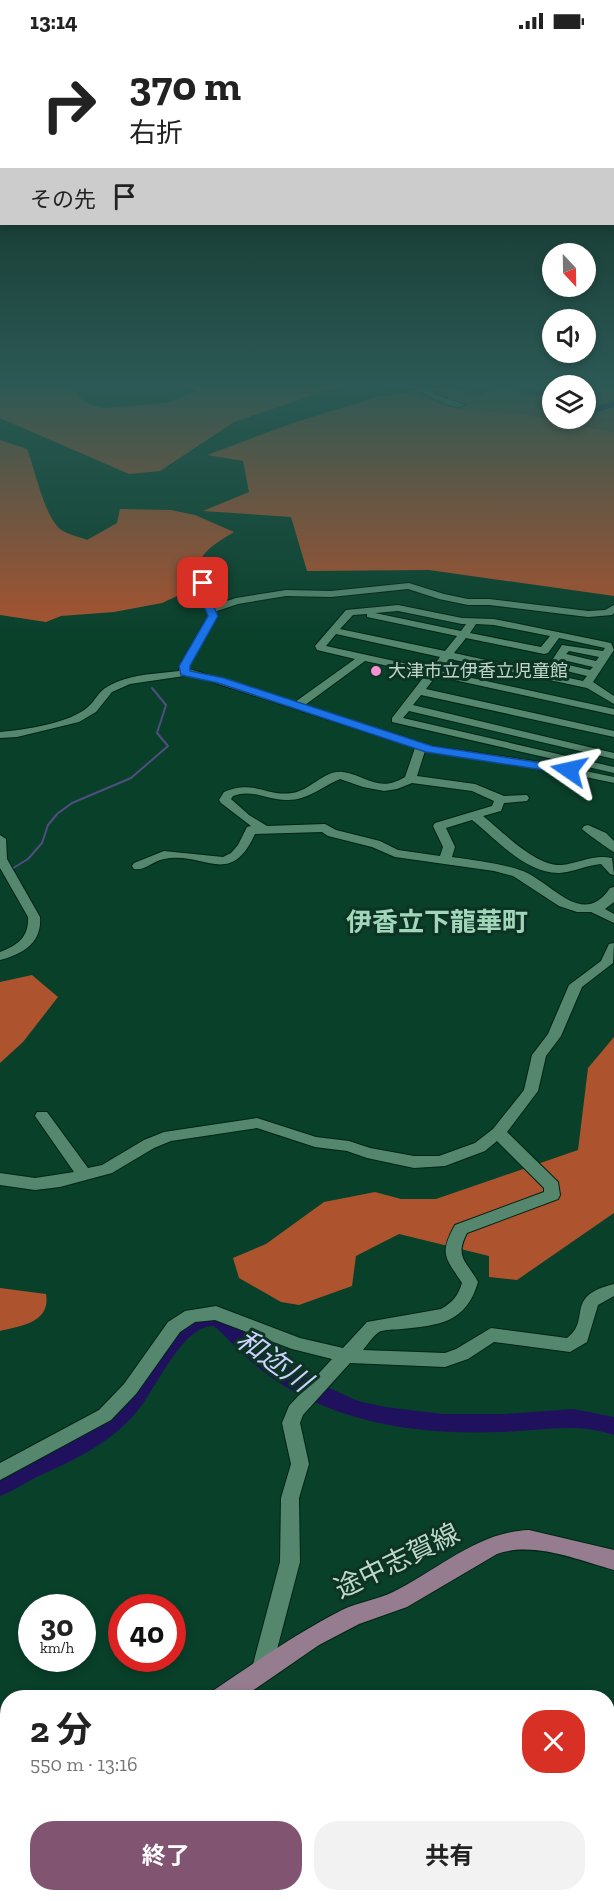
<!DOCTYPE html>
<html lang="ja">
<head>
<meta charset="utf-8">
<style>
  body { margin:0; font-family:"Zilla Slab","Noto Sans JP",serif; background:#f2f2f2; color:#222; height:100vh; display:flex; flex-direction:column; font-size:22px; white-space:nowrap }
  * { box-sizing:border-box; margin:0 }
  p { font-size:20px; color:#767676 }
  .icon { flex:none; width:33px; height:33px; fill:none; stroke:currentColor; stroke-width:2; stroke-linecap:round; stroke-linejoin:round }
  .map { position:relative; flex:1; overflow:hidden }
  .sheet { position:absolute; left:0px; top:1648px; width:615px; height:212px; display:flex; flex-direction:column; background:#fff; border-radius:24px 24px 0 0; box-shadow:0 3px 9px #0003 }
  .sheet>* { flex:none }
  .hud { position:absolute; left:0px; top:0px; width:615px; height:183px; box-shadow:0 3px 9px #0003; background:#fff; color:#222; overflow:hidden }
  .needle { width:39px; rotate:158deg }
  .buttons { position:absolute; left:542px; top:201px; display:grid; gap:12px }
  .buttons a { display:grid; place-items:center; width:54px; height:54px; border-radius:50%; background:#fff; box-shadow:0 3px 9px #0003; font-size:30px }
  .speed { position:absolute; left:18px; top:1552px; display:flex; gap:12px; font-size:30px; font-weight:700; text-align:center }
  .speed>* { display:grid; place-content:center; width:78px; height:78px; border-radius:50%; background:#fff; box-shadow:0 3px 9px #0003; line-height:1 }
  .speed small { font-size:15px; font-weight:400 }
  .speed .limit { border:9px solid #d22; background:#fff; color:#111 }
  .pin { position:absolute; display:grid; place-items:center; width:51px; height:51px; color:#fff; margin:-26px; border-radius:12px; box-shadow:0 3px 9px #0006 }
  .me { position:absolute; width:66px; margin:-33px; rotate:281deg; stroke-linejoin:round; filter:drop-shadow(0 0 4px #0008) }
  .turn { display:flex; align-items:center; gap:21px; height:126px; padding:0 30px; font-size:27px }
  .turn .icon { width:78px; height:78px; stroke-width:2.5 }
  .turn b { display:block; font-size:42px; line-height:51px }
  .then { display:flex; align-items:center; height:57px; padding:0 30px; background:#0003; gap:12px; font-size:22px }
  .round { display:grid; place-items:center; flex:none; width:63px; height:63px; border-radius:24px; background:#f2f2f2 }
  .head { display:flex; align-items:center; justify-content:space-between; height:102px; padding:0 30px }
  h1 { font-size:36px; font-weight:700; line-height:45px }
  .primary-button { display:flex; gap:12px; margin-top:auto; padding:12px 30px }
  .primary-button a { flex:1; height:69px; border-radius:24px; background:#815471; color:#fff; font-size:24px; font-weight:700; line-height:69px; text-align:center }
  .primary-button a+a { background:#f2f2f2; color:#222 }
  .status { display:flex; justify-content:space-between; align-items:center; height:42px; padding:0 30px; background:#fff; direction:ltr }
  .status svg { height:16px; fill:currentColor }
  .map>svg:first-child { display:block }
</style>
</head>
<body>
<div class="status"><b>13:14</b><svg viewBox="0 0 49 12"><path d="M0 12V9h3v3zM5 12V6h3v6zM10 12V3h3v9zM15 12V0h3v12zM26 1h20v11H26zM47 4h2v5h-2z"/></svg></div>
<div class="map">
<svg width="614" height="1859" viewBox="0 0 614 1859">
  <rect width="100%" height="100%" fill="#09402a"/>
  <path fill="#874b34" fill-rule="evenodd" d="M 403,340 L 614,340 L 614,390 L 518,371 L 461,368 L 408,351 ZM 552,344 L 585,344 L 585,376 L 552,376 Z"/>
  <path fill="#ad532e" d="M 0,340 L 53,340 L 76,349 L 84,360 L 102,366 L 168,361 L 196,349 L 185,343 L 151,340 L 342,340 L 340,344 L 234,380 L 160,429 L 129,432 L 0,376 Z
    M 408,351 L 461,368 L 518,371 L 614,390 L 614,554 L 429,528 L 307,529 L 291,475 L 203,469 L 249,450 L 243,419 L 207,413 L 293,381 L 377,355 Z
    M 0,398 L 27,407 C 35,427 44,473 60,487 C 67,492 79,495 87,498 L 117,481 L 120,467 L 171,468 L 195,473 L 234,490 C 202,509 200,513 188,549 L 162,561 L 114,570 L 61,574 L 46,580 L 0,573 Z
    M 32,933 L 58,955 L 23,1000 L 0,1021 L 0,940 Z
    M 614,995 L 614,1171 L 517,1238 L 489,1235 L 489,1214 L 399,1192 L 356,1214 L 352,1244 L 299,1263 L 281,1260 L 239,1236 L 233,1216 L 266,1202 L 324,1160 L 375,1150 L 401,1157 L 436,1157 L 578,1108 L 588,1026 Z
    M 0,1246 L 46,1252 C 51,1280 22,1284 0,1289 Z
    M 608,1677 L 614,1678 L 614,1859 L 511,1859 L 511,1853 L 608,1852 Z
    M 242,1852 L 379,1852 L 379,1859 L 239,1859 Z"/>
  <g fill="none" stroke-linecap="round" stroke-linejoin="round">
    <path stroke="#504d7f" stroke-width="2" d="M 10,828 L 28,817 L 42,801 L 48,783 L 57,772 L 72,761 L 131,736 L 168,704 L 157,691 L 166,663 L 152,646"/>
    <path fill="#20115f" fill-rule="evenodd" d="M 417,340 L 454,340 L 481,346 L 508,340 L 527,346 L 552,348 L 552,354 L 526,352 L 504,345 L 481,352 Z
      M 614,359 L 614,365 L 594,371 L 585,368 L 585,362 L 594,365 Z
      M 201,1268 L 213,1268 L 227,1271 L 282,1320 L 309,1337 L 358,1359 L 385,1365 L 443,1372 L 505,1372 L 574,1367 L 614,1375 L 614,1393 C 576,1380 540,1389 502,1390 C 418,1393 333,1382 264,1330 C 246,1317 231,1299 214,1284 C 185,1282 158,1341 142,1363 C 114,1400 78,1416 37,1435 C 25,1441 13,1449 0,1454 L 0,1432 C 42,1408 88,1398 120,1359 C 145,1329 161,1281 201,1268 Z"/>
    <g stroke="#002415" stroke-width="2">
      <path id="minor" d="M 374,340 L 393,340 L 424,345 L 440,354 L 465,363 C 454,370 432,355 421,350 C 407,344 388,347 374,340 Z
        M 198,526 L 203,529 L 215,563 L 236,556 L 286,548 L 331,549 L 409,541 L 444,552 L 468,557 L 489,557 L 588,569 L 605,568 L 614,563 L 614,571 L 612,573 L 588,575 L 489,563 L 468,563 L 439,557 L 408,547 L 331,555 L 286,554 L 238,562 L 217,569 L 218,574 L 189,624 L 189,627 L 295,660 L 355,617 L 317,608 L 315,604 L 346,568 L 398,563 L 462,576 L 494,577 L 611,601 L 614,608 L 593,640 L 614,654 L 614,662 L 587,646 L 450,617 L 440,629 L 614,667 L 614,673 L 436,634 L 426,647 L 614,689 L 614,695 L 421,653 L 413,663 L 614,711 L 614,717 L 409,669 L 403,676 L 614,725 L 614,731 L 392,680 L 392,676 L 426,632 L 365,619 L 305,663 L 432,704 L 547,721 L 614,735 L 614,741 L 547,727 L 425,709 L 417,734 L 475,742 L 504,754 L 527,753 L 529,756 L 527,759 L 504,761 L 501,769 L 483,774 C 502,789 536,825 562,823 C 579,821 594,812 612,816 L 614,833 L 610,832 L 601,822 C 587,823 574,830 560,831 C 526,832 496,797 472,778 L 446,786 L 455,805 L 452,815 C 475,818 498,821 520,828 C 551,838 582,888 610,846 L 614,845 L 614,860 L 605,867 L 614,872 L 614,881 L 591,870 L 577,870 L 559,864 L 513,834 L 494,829 L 395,815 L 372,805 L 328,794 L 322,790 L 255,792 C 230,847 204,809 164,817 C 153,819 145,829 134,827 L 132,824 L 134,821 L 164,809 L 223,815 L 231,811 L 238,803 L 247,785 L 251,784 L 221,761 L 219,758 L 224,750 C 254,737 266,755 292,751 C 310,749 325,727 343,730 C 368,734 378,751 405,735 L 415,706 L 191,633 L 130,642 L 112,650 L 96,670 L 79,680 L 17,695 L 0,696 L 0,690 C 24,688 70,681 88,665 C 95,659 99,649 107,645 C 128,632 155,632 179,629 L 179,624 L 208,574 L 193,529 ZM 398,569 L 462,582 L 466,582 L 461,589 L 375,571 ZM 367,572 L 367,575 L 457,594 L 445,609 L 340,587 L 353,573 ZM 476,582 L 494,583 L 550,594 L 541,605 L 470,591 ZM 336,592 L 440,615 L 431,627 L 326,604 ZM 466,596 L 544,612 L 548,611 L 559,596 L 605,606 L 603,609 L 562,603 L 549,623 L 550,625 L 587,634 L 583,639 L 454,611 ZM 569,609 L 599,615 L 596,619 L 566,612 ZM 563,618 L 593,625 L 590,628 L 560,621 ZM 340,737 L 363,745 L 384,749 L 397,747 L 412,741 L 472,749 L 494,759 L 492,764 L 435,781 L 433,784 L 443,805 L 440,814 L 398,808 L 380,799 L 336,788 L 325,782 L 267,784 L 249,773 L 231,757 L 233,754 C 252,746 269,759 288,758 C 308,758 323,744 340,737 Z
        M 588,783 L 606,791 L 614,799 L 614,810 C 610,808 586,791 582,787 L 584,784 Z
        M 0,793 L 6,797 L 7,817 L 40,875 C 42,901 23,912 0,918 L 0,910 C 18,903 29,895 28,875 L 0,826 Z
        M 614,901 L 613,921 L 582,945 L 561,994 L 546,1014 L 538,1049 L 507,1090 L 558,1140 L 560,1153 L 558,1157 L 467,1191 C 454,1216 467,1219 478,1240 C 466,1281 440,1283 402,1287 C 395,1288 385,1287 379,1290 C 373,1294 367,1303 363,1308 L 445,1311 L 456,1307 L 491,1286 L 567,1296 C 592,1278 563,1254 614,1242 L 614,1254 L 598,1263 L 587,1300 L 570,1310 L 494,1300 L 468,1317 L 445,1325 L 350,1321 L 303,1373 L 300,1381 L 309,1422 L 299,1456 L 300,1520 L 271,1630 L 268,1637 L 261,1640 L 254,1637 L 251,1630 L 280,1520 L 281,1456 L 291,1422 L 282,1381 L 289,1364 L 332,1317 L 292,1307 L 215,1278 L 195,1280 L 180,1290 L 136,1352 L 111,1378 L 0,1438 L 0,1421 L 99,1368 L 124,1342 L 168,1280 L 185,1269 L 216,1264 L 300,1296 L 343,1306 L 367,1280 L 441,1267 C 453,1260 458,1254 462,1241 C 445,1215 439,1212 455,1183 L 544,1150 L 544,1146 L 497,1099 L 485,1109 L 445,1124 L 414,1126 L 367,1116 L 347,1109 L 315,1105 L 257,1086 L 171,1099 L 154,1106 L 112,1131 L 60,1145 L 35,1148 L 0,1143 L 0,1131 L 35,1136 L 74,1130 L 35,1074 L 37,1070 L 47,1070 L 88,1126 L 102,1123 L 144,1098 L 164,1090 L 257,1076 L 316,1095 L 349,1099 L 370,1106 L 414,1114 L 439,1114 L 475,1101 L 493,1087 L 524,1048 L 532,1013 L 548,992 L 569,943 L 601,919 L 609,902 Z"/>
    </g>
    <g stroke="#002415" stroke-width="2">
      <path id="major" d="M 529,1488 L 614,1508 L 614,1528 C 577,1518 534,1499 497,1512 L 407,1565 L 359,1582 L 319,1603 L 242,1656 L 211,1656 L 214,1648 C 256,1620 297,1591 342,1568 C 358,1560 377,1558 393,1550 C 438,1528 477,1490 529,1488 Z
        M 8,1779 L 8,1805 L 0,1808 L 0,1782 Z"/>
    </g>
    <use href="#minor" fill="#55876e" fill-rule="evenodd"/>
    <use href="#major" fill="#957c8f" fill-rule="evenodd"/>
  </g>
  <linearGradient id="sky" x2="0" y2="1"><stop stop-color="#052317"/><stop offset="0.57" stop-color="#2c5955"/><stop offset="1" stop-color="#2c5955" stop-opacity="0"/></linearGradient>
  <rect width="614" height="600" fill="url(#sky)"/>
  <path fill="#1a73e8" stroke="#114b97" stroke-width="1.5" d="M 203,538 L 208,541 L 207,550 L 218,574 L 190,624 L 190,629 L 224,636 L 432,704 L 569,725 L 575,728 L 569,732 L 426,710 L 218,641 L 181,633 L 179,624 L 208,574 L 198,550 L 198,541 Z"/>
  <circle fill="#f591d2" stroke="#0c3323" stroke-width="2" cx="376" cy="629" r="6"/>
  <g text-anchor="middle" stroke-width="6" stroke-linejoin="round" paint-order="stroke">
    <g font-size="18" fill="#bfd8ca" stroke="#0c3323" text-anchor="start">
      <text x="388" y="635">大津市立伊香立児童館</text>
    </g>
    <g font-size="26" font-weight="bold" fill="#a2d6bb" stroke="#0c3323">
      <text x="437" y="889">伊香立下龍華町</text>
    </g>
    <g font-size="27" fill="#bfd8ca" stroke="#0c3323">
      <text transform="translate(397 1519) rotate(-26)" y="9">途中志賀線</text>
    </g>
    <g font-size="28" font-style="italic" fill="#ced1ff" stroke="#0c3323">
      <text transform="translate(274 1318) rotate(36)" y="10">和迩川</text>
    </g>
  </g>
</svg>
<div class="buttons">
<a><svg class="needle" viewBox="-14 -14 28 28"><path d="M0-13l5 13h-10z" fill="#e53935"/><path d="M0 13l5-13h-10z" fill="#767676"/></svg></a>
<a><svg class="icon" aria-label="sound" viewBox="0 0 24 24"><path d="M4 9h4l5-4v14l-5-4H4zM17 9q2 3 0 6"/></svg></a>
<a><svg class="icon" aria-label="layers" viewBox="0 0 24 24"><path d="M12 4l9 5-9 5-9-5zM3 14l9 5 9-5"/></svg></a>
</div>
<div class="speed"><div>30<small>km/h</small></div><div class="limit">40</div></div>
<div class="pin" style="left:203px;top:541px;background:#d93025"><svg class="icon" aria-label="arrive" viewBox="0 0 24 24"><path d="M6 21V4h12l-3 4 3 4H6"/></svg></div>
<svg class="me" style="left:569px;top:728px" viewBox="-20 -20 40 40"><path d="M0-17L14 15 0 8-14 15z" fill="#1a73e8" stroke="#fff" stroke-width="4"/></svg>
<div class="hud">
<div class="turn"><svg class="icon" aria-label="right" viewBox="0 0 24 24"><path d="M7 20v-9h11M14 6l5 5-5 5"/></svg><div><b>370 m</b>右折</div></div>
<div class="then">その先<svg class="icon" aria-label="arrive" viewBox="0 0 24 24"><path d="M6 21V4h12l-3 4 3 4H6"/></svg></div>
</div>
<section class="sheet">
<div class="head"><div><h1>2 分</h1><p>550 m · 13:16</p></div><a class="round" style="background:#d93025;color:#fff"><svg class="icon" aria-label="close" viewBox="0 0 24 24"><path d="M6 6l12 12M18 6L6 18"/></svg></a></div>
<div class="primary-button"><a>終了</a><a>共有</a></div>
</section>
</div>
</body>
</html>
